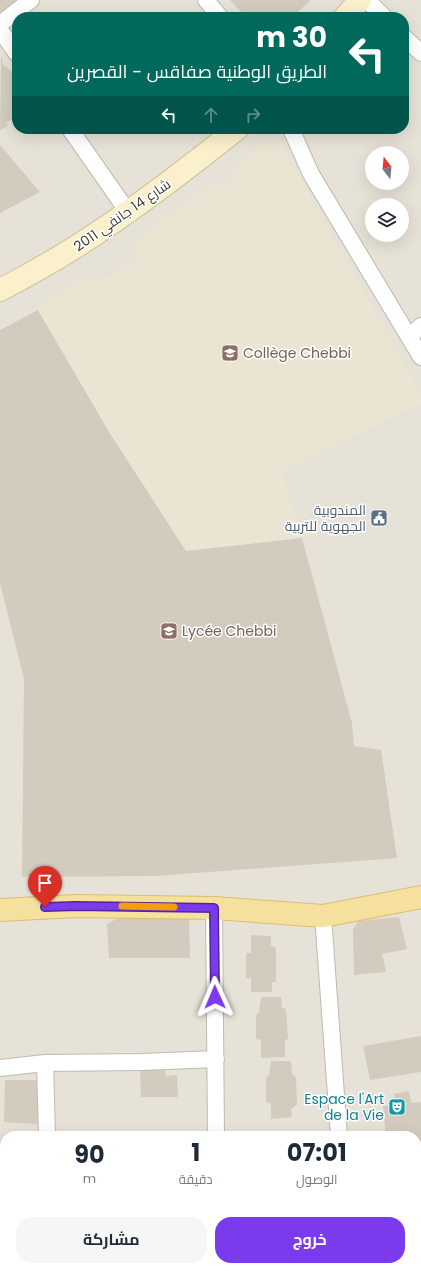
<!DOCTYPE html>
<html lang="ar">
<head>
<meta charset="utf-8">
<style>
  body { margin:0; font-family:Poppins,Cairo,sans-serif; background:#f6f6f7; color:#1f2937; direction:rtl; height:100vh; display:flex; flex-direction:column; font-size:15px; white-space:nowrap }
  * { box-sizing:border-box; margin:0 }
  p { font-size:13px; color:#747a83 }
  .icon { flex:none; width:22px; height:22px; fill:none; stroke:currentColor; stroke-width:2; stroke-linecap:round; stroke-linejoin:round }
  .map { position:relative; flex:1; overflow:hidden; direction:ltr }
  .drawer { position:absolute; left:0px; top:1131px; width:421px; height:140px; display:flex; flex-direction:column; background:#fff; border-radius:16px 16px 0 0; box-shadow:0 4px 16px #0002; direction:rtl }
  .drawer>* { flex:none }
  .hud { position:absolute; left:12px; top:12px; width:397px; height:122px; border-radius:16px; box-shadow:0 4px 16px #0002; direction:rtl; background:#00695c; color:#fff; overflow:hidden }
  .needle { width:26px; rotate:344deg }
  .tools { position:absolute; left:365px; top:146px; display:grid; gap:8px }
  .tools a { display:grid; place-items:center; width:44px; height:44px; border-radius:50%; background:#fff; box-shadow:0 4px 16px #0002; font-size:20px }
  .pin { position:absolute; display:grid; place-items:center; width:34px; height:34px; color:#fff; margin:-41px -17px; border-radius:50% 50% 50% 0; rotate:-45deg; box-shadow:0 0 4px #0007 }
  .pin .icon { rotate:45deg }
  .me { position:absolute; width:44px; margin:-22px; rotate:359deg; stroke-linejoin:round; filter:drop-shadow(0 0 3px #0008) }
  .turn { display:flex; align-items:center; gap:14px; height:84px; padding:0 16px; font-size:18px }
  .turn .icon { width:52px; height:52px; stroke-width:2.5 }
  .turn b { display:block; font-size:28px; line-height:34px }
  .lanes { display:flex; align-items:center; height:38px; padding:0 16px; background:#0003; justify-content:center; gap:20px; direction:ltr }
  .lanes .off { opacity:.35 }
  .eta { display:flex; justify-content:space-evenly; align-items:center; height:68px; text-align:center }
  .eta b { font-size:24px; font-weight:700; line-height:28px }
  .primary-button { display:flex; gap:8px; margin-top:auto; padding:8px 16px }
  .primary-button a { flex:1; height:46px; border-radius:16px; background:#7c3aed; color:#fff; font-size:16px; font-weight:700; line-height:46px; text-align:center }
  .primary-button a+a { background:#f6f6f7; color:#1f2937 }
  .map>svg:first-child { display:block }
</style>
</head>
<body>
<div class="map">
<svg width="421" height="1271" viewBox="0 0 421 1271">
  <rect width="100%" height="100%" fill="#f2f0e8"/>
  <path fill="#e6e2d7" fill-rule="evenodd" d="M 0,0 L 421,0 L 421,1271 L 0,1271 ZM 17,17 L 404,17 L 404,129 L 17,129 ZM 372,153 L 402,153 L 402,183 L 372,183 ZM 372,205 L 402,205 L 402,235 L 372,235 ZM 5,1136 L 416,1136 L 416,1266 L 5,1266 Z"/>
  <path fill="#eae5d3" d="M 280,143 L 421,395 L 421,404 L 281,471 L 302,538 L 186,551 L 109,432 L 38,310 L 80,278 L 103,279 L 133,261 L 139,238 L 209,185 L 221,187 L 231,183 L 229,170 L 262,144 Z"/>
  <path fill="#d3ccbe" d="M 0,0 L 24,0 L 18,5 L 0,12 Z
    M 230,0 L 311,0 L 292,17 L 246,17 Z
    M 1,57 L 3,59 L 2,63 L 17,77 L 17,117 L 6,123 L 8,126 L 0,130 Z
    M 0,145 L 40,192 L 0,213 Z
    M 38,310 L 109,432 L 186,551 L 302,538 L 352,723 L 354,746 L 381,750 L 397,858 L 155,876 L 22,877 L 24,679 L 0,583 L 0,330 Z
    M 127,913 L 189,914 L 190,958 L 109,958 L 107,924 Z
    M 399,917 L 407,949 L 382,954 L 386,972 L 354,975 L 353,929 L 358,921 Z
    M 251,935 L 271,936 L 271,946 L 276,948 L 276,982 L 272,982 L 272,992 L 251,992 L 251,978 L 246,978 L 246,953 L 251,953 Z
    M 261,997 L 281,997 L 282,1008 L 286,1009 L 288,1039 L 285,1040 L 285,1057 L 261,1058 L 261,1040 L 256,1039 L 256,1015 L 259,1013 Z
    M 421,1036 L 421,1072 L 370,1080 L 363,1046 Z
    M 271,1061 L 291,1061 L 292,1074 L 296,1077 L 297,1105 L 291,1109 L 292,1117 L 271,1119 L 271,1104 L 266,1102 L 266,1077 L 269,1076 Z
    M 140,1070 L 165,1070 L 166,1076 L 177,1075 L 178,1097 L 141,1097 Z
    M 5,1080 L 41,1080 L 41,1124 L 4,1122 Z
    M 409,1091 L 411,1103 L 421,1102 L 421,1140 L 416,1141 L 416,1136 L 386,1136 L 383,1106 L 395,1104 L 394,1094 Z
    M 254,1266 L 297,1266 L 297,1267 L 278,1271 L 255,1271 Z"/>
  <g fill="none" stroke-linecap="round" stroke-linejoin="round">
    <g stroke="#c0bbae" stroke-width="18">
      <path id="street" d="M 206,0 L 220,17
        M 367,0 L 384,17
        M 0,24 L 31,0
        M 0,30 L 17,54
        M 404,37 L 421,53
        M 70,129 L 128,212
        M 291,129 L 311,174 L 421,357
        M 409,337 L 421,326
        M 214,908 L 216,1136
        M 323,916 L 339,1136
        M 45,1063 L 47,1136
        M 0,1068 L 45,1063 L 142,1062 L 216,1059
        M 416,1172 L 421,1171
        M 0,1261 L 5,1260"/>
    </g>
    <g stroke="#cec49b" stroke-width="24">
      <path id="secondary" d="M 345,17 L 360,0
        M 0,290 C 25,277 50,263 74,248 C 131,212 184,171 237,129"/>
    </g>
    <g stroke="#d9be70" stroke-width="24">
      <path id="primary" d="M 0,910 L 76,906 L 214,908 L 323,916 L 421,897"/>
    </g>
    <use href="#street" stroke="#fff" stroke-width="16"/>
    <use href="#secondary" stroke="#faf0cb" stroke-width="22"/>
    <use href="#primary" stroke="#f5e09e" stroke-width="22"/>
    <g stroke="#969696" stroke-width="4.5">
      <path id="rail" d="M 414,1271 L 421,1269"/>
    </g>
    <use href="#rail" stroke="#fff" stroke-width="3" stroke-dasharray="9" stroke-linecap="butt"/>
  </g>
  <g fill="none" stroke-linecap="round" stroke-linejoin="round">
    <g stroke="#51269a" stroke-width="10">
      <path id="route" d="M 45,907 L 76,906 L 214,908 L 215,997"/>
    </g>
    <use href="#route" stroke="#7c3aed" stroke-width="7"/>
    <path stroke="#f59e0b" stroke-width="7" d="M 122,906 L 174,907"/>
  </g>
  <defs>
    <g id="school-square" transform="scale(0.9)"><rect x="-9" y="-9" width="18" height="18" rx="4" fill="#8d6e63" stroke="#fff"/><path d="M0-5L7-2L0 1L-7-2ZM-4 1L0 2.5L4 1V4Q0 6-4 4Z" fill="#fff"/></g>
    <g id="civic-square" transform="scale(0.9)"><rect x="-9" y="-9" width="18" height="18" rx="4" fill="#5c6f8a" stroke="#fff"/><path d="M-.6-6.5H3V-4.5H.6V-3L4-1V1h2V6H-6V1h2V-1L-.6-3ZM-1.2 2.5V6h2.4V2.5Z" fill="#fff"/></g>
    <g id="theatre-square" transform="scale(0.9)"><rect x="-9" y="-9" width="18" height="18" rx="4" fill="#0f9aa8" stroke="#fff"/><path d="M-5-5.5Q0-4 5-5.5V0Q5 5 0 6Q-5 5-5 0ZM-3.3-2.5H-1v1.5H-3.3ZM1-2.5H3.3v1.5H1ZM-2.8 1Q0 5.5 2.8 1Z" fill="#fff"/></g>
  </defs>
  <g fill-rule="evenodd">
    <use href="#school-square" x="230" y="353"/>
    <use href="#civic-square" x="379" y="518"/>
    <use href="#school-square" x="169" y="631"/>
    <use href="#theatre-square" x="397" y="1107"/>
  </g>
  <g text-anchor="middle" stroke-width="3" stroke-linejoin="round" paint-order="stroke">
    <g font-size="14" fill="#454037" stroke="#fff">
      <text transform="translate(122 215) rotate(-35)" y="5">شارع 14 جانفي 2011</text>
    </g>
    <g font-size="14" fill="#785e54" stroke="#fff" text-anchor="start">
      <text x="243" y="358">Collège Chebbi</text>
      <text x="182" y="636">Lycée Chebbi</text>
    </g>
    <g font-size="14" fill="#4e5e75" stroke="#fff" text-anchor="end">
      <text x="366" y="515">المندوبية<tspan x="366" dy="16">الجهوية للتربية</tspan></text>
    </g>
    <g font-size="14" fill="#0d838f" stroke="#fff" text-anchor="end">
      <text x="384" y="1104">Espace l'Art<tspan x="384" dy="16">de la Vie</tspan></text>
    </g>
  </g>
</svg>
<div class="tools">
<a><svg class="needle" viewBox="-14 -14 28 28"><path d="M0-13l5 13h-10z" fill="#e53935"/><path d="M0 13l5-13h-10z" fill="#747a83"/></svg></a>
<a><svg class="icon" aria-label="layers" viewBox="0 0 24 24"><path d="M12 4l9 5-9 5-9-5zM3 14l9 5 9-5"/></svg></a>
</div>
<div class="pin" style="left:45px;top:907px;background:#d93025"><svg class="icon" aria-label="arrive" viewBox="0 0 24 24"><path d="M6 21V4h12l-3 4 3 4H6"/></svg></div>
<svg class="me" style="left:215px;top:997px" viewBox="-20 -20 40 40"><path d="M0-17L14 15 0 8-14 15z" fill="#7c3aed" stroke="#fff" stroke-width="4"/></svg>
<div class="hud">
<div class="turn"><svg class="icon" aria-label="left" viewBox="0 0 24 24"><path d="M17 20v-9H6M10 6l-5 5 5 5"/></svg><div><b>30 m</b>الطريق الوطنية صفاقس - القصرين</div></div>
<div class="lanes"><svg class="icon" aria-label="left" viewBox="0 0 24 24"><path d="M17 20v-9H6M10 6l-5 5 5 5"/></svg><svg class="icon off" aria-label="ahead" viewBox="0 0 24 24"><path d="M12 20V5M6 11l6-6 6 6"/></svg><svg class="icon off" aria-label="right" viewBox="0 0 24 24"><path d="M7 20v-9h11M14 6l5 5-5 5"/></svg></div>
</div>
<section class="drawer">
<div class="eta">
<div><b>07:01</b><p>الوصول</p></div>
<div><b>1</b><p>دقيقة</p></div>
<div><b>90</b><p>m</p></div>
</div>
<div class="primary-button"><a>خروج</a><a>مشاركة</a></div>
</section>
</div>
</body>
</html>
